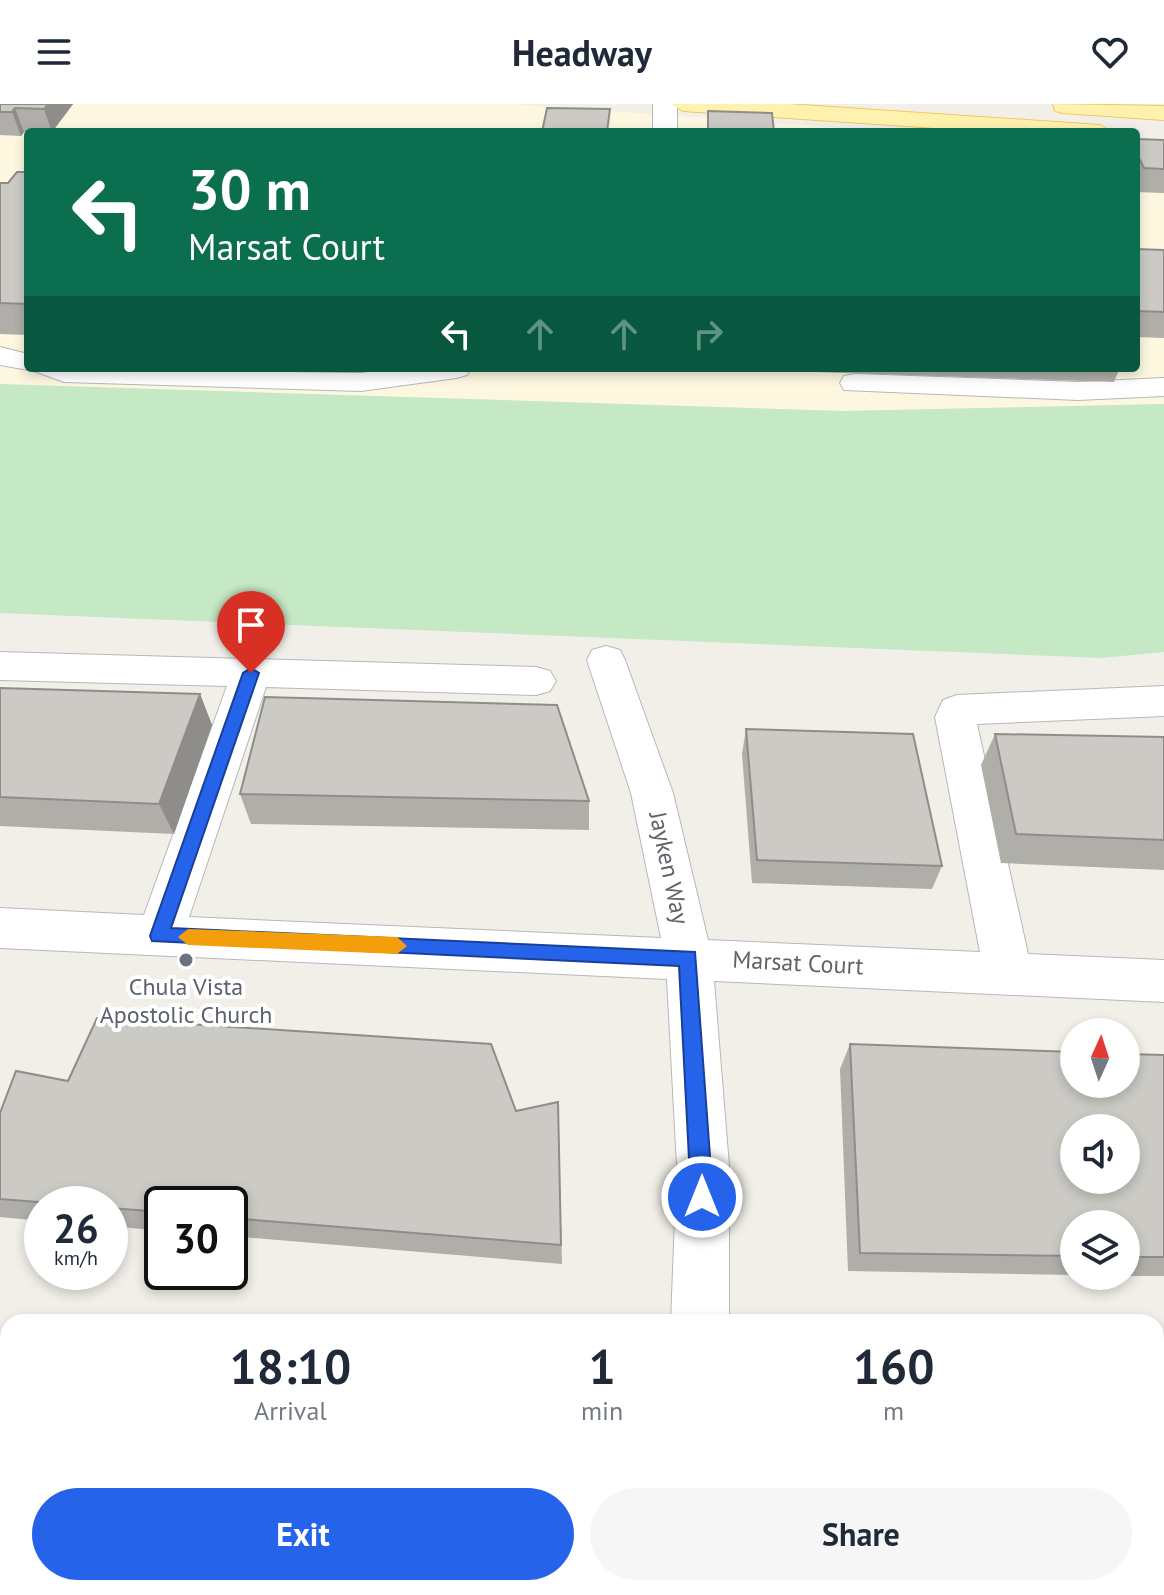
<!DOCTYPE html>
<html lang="en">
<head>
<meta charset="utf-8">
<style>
  body { margin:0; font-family:"PT Sans",sans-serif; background:#f6f6f7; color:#1f2937; height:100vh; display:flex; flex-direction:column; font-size:30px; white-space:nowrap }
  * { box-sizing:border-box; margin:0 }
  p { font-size:26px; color:#747a83 }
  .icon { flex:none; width:44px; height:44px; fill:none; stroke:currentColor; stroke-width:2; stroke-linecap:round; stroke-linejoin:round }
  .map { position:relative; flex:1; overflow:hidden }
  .panel { position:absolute; left:0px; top:1210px; width:1164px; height:282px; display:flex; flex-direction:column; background:#fff; border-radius:24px 24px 0 0; box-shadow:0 4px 12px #0003 }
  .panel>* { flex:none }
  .banner { position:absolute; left:24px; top:24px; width:1116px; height:244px; border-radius:8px; box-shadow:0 4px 12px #0003; background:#0b6e4f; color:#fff; overflow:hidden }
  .needle { width:52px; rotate:3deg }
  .controls { position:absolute; left:1060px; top:914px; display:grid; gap:16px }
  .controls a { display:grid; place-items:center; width:80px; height:80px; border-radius:50%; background:#fff; box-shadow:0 4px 12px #0003; font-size:40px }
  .speed { position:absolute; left:24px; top:1082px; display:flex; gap:16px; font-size:40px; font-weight:700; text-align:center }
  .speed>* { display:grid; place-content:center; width:104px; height:104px; border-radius:50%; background:#fff; box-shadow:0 4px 12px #0003; line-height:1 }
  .speed small { font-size:20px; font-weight:400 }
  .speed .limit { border:4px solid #111; border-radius:12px; background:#fff; color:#111 }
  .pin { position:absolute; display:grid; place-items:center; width:68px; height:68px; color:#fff; margin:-82px -34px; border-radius:50% 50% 50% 0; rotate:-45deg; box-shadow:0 0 8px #0007 }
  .pin .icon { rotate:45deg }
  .me { position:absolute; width:88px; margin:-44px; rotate:0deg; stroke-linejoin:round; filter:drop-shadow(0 0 6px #0008) }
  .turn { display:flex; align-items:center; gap:28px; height:168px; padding:0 32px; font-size:36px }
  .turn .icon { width:104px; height:104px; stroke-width:2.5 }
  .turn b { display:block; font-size:56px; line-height:68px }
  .lanes { display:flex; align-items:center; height:76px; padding:0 32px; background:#0003; justify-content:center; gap:40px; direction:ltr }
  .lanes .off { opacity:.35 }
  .eta { display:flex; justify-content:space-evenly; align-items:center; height:136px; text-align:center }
  .eta b { font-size:48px; font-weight:800; line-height:56px }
  .primary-button { display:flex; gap:16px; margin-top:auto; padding:16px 32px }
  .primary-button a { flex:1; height:92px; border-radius:48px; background:#2563eb; color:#fff; font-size:32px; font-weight:800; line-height:92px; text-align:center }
  .primary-button a+a { background:#f6f6f7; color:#1f2937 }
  header { display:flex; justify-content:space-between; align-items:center; height:104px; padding:0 32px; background:#fff; font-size:36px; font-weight:800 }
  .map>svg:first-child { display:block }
</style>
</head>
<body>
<header><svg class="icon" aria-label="menu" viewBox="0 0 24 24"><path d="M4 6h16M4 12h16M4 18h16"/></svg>Headway<svg class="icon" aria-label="heart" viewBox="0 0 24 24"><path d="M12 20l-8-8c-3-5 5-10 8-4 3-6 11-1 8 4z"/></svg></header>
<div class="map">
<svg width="1164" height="1491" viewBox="0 0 1164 1491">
  <rect width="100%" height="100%" fill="#f1efe8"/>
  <path fill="#fef7e0" d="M 0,0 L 511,0 L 902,28 L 28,28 L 28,264 L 1136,264 L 1136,43 L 1164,44 L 1164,300 L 844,307 L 0,280 Z"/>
  <path fill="#c5e8c5" d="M 0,280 L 844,307 L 1164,300 L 1164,548 L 1101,554 L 0,509 Z"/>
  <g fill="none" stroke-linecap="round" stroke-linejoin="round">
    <g stroke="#b5b8bc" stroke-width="2">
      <path id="minor" d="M 653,0 L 677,0 L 677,28 L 653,28 Z
        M 0,243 L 28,250 L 28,264 L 361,269 L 396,264 L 471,265 L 467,271 L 456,274 L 361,287 L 64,278 L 34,267 L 0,261 Z
        M 855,270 L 1078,278 L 1164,274 L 1164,292 L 1078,296 L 844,286 L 840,279 L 844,272 Z
        M 606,542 L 620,546 L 625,556 L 673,689 L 708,836 L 980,848 L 935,613 L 943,596 L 957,591 L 1164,582 L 1164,612 L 977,620 L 1028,850 L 1164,856 L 1164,898 L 714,877 L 729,1062 L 729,1218 L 671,1218 L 677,1062 L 667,875 L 0,844 L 0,804 L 144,811 L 227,582 L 0,576 L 0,548 L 536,563 L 550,567 L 556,577 L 550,587 L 536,591 L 266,583 L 189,813 L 661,834 L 631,689 L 587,556 L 592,546 Z
        M 0,1420 L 8,1421 L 8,1485 L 0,1484 Z
        M 69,1484 L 133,1484 L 131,1491 L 67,1491 Z
        M 214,1484 L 278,1484 L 277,1491 L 213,1491 Z
        M 679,1484 L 743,1484 L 744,1491 L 680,1491 Z"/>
    </g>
    <g stroke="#f2c960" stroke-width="2">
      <path id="major" d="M 671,0 L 787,0 L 1100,21 L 1112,28 L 994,28 L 683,7 Z
        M 1053,0 L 1164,2 L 1164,16 L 1063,9 L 1055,7 Z"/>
    </g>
    <use href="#minor" fill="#fff" fill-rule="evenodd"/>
    <use href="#major" fill="#fff2af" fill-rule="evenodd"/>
  </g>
  <path fill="#afaea9" d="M 0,0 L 73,0 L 52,28 L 24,28 L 21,32 L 0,31 Z
    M 1136,35 L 1164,36 L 1164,89 L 1136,88 Z
    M 28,68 L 28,231 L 0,230 L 0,79 L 8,79 Z
    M 1136,145 L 1164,146 L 1164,234 L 1136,233 Z
    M 813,264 L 1120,264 L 1114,278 L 814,268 Z
    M 0,584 L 200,590 L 212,621 L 174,730 L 0,722 Z
    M 746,625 L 942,762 L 932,785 L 752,779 L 742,650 Z
    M 995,630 L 1164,633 L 1164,766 L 1001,759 L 981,661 Z
    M 240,690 L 589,697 L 589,726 L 251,720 Z
    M 850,940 L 1164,951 L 1164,1172 L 1126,1172 L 1126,1120 L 1074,1120 L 1074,1171 L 848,1167 L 840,965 Z
    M 68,977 L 516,1007 L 558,998 L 562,1160 L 230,1132 L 230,1100 L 162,1100 L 162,1127 L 110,1122 L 110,1100 L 42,1100 L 42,1117 L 0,1113 L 0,1009 Z
    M 1164,1379 L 1164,1477 L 1156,1439 L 1156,1382 Z
    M 887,1484 L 1086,1484 L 1087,1491 L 887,1491 Z"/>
  <path fill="#8f8d8a" d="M 48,0 L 73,0 L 52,28 L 44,5 Z
    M 15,4 L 24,28 L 21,32 L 12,8 Z
    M 200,590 L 212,621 L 174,730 L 159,700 Z"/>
  <path fill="#cccac5" stroke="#8f8d8a" stroke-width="2" fill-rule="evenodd" d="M 0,0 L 48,0 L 44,5 L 15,4 L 12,8 L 0,8 Z
    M 547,4 L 610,5 L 607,28 L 542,28 Z
    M 708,7 L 772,9 L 774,28 L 708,28 Z
    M 1136,35 L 1164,36 L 1164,65 L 1144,64 L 1136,48 Z
    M 17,68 L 28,68 L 28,200 L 0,199 L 0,79 L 8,79 Z
    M 1136,145 L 1164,146 L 1164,208 L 1136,207 Z
    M 0,584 L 200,590 L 159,700 L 0,693 Z
    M 265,593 L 557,601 L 589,697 L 240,690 Z
    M 746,625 L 913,630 L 942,762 L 757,756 Z
    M 995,630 L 1164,633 L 1164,736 L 1016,730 Z
    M 97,914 L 491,940 L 516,1007 L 558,998 L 561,1141 L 230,1114 L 230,1100 L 162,1100 L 162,1108 L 110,1104 L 110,1100 L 64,1100 L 0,1095 L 0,1009 L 16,967 L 68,977 Z
    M 850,940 L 1074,948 L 1074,980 L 1126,980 L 1126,950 L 1164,951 L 1164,1153 L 1126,1153 L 1126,1120 L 1074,1120 L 1074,1152 L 860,1149 ZM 1074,1024 L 1126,1024 L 1126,1076 L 1074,1076 Z
    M 285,1484 L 532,1484 L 531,1491 L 284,1491 Z
    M 904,1484 L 1086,1484 L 1087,1491 L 904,1491 Z"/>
  <path fill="#2563eb" stroke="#184099" stroke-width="2" d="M 251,564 L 259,569 L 171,824 L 695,848 L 713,1093 L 710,1101 L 702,1104 L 694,1101 L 691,1093 L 679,862 L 152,837 L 150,832 L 243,569 Z"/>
  <path fill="#f59e0b" d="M 188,825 L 397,833 L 407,842 L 397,850 L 188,841 L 178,833 Z"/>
  <circle fill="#6b7280" stroke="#fff" stroke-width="3" cx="186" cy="856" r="8"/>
  <g text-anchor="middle" stroke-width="8" stroke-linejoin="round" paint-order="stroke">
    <g font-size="24" fill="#5f6368" stroke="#fff">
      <text transform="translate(669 764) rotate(78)" y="8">Jayken Way</text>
      <text transform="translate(798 859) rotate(3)" y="8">Marsat Court</text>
    </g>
    <g font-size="24" fill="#5b616d" stroke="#fff">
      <text x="186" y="891">Chula Vista<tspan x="186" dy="28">Apostolic Church</tspan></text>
    </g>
  </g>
</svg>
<div class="controls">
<a><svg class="needle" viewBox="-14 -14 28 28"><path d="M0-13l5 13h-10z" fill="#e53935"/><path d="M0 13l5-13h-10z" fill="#747a83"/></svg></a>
<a><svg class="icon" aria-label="sound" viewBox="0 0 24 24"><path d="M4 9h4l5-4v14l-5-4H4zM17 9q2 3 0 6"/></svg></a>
<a><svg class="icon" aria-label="layers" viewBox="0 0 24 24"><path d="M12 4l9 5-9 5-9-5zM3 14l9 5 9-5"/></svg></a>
</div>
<div class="speed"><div>26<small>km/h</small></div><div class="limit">30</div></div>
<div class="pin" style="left:251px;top:569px;background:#d93025"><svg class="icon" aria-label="arrive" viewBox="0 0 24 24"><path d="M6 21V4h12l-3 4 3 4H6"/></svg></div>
<svg class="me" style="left:702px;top:1093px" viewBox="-20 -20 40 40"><circle r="17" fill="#2563eb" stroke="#fff" stroke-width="3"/><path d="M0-11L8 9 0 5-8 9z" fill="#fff"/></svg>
<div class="banner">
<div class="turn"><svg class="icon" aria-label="left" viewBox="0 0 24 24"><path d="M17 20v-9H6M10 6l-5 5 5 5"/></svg><div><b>30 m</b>Marsat Court</div></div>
<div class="lanes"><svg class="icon" aria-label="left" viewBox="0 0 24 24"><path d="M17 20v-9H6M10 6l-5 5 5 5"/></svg><svg class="icon off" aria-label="ahead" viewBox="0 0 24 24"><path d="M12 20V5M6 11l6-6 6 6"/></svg><svg class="icon off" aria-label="ahead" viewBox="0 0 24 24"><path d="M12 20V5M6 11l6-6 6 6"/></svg><svg class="icon off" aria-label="right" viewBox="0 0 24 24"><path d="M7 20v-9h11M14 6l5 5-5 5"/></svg></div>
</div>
<section class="panel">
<div class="eta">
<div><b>18:10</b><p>Arrival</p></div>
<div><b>1</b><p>min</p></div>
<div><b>160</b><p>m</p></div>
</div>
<div class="primary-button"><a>Exit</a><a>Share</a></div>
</section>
</div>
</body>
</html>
